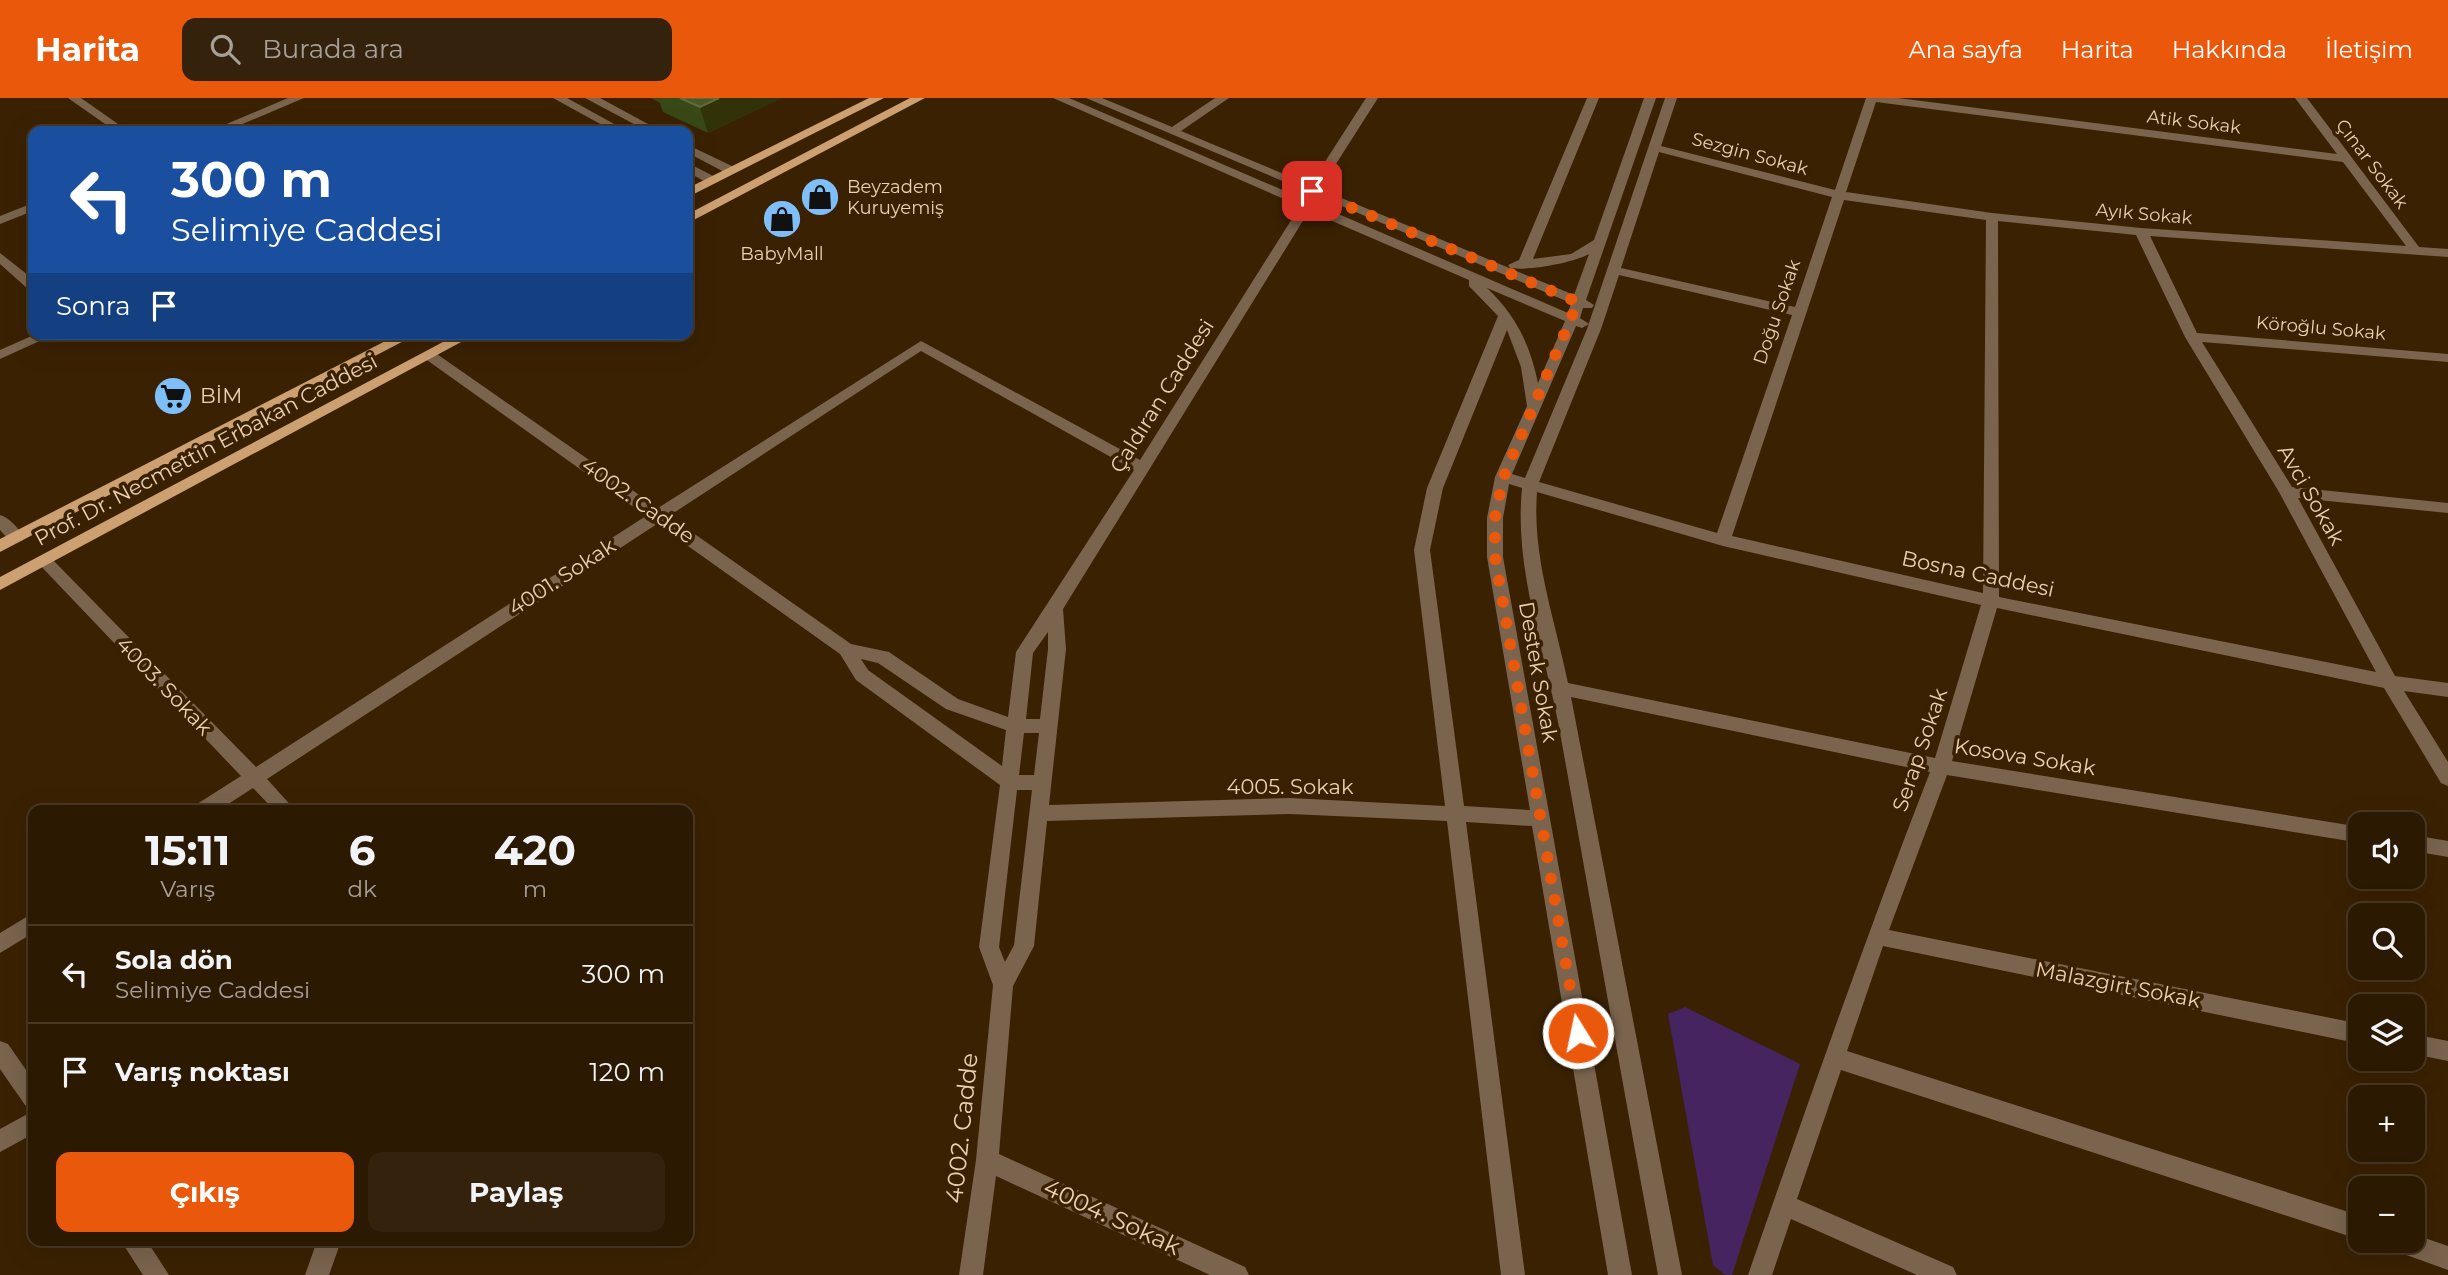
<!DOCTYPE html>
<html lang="tr">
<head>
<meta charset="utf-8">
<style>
  body { margin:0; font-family:Montserrat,sans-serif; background:#34220c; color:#f1f3f6; height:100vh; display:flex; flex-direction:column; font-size:26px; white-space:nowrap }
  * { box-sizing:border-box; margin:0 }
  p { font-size:23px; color:#a6a099 }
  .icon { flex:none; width:38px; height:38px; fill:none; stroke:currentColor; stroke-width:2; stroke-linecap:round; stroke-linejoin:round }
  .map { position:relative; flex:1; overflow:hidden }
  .sheet { position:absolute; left:28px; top:707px; width:665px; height:441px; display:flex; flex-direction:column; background:#2c1902; border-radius:14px; box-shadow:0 7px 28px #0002,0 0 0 2px #483824 }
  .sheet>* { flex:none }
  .guide { position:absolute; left:28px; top:28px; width:665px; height:214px; border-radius:14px; box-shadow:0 7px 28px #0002,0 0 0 2px #483824; background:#1a4fa0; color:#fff; overflow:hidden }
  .controls { position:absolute; left:2348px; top:714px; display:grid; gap:14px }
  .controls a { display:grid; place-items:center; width:77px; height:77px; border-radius:14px; background:#2c1902; box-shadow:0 7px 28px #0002,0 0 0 2px #483824; font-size:35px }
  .pin { position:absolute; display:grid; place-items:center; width:60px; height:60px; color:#fff; margin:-30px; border-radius:14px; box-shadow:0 4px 10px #0006 }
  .me { position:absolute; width:77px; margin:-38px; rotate:350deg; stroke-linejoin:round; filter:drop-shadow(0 0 5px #0008) }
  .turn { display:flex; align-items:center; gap:24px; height:147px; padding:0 28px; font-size:32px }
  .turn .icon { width:91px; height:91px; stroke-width:2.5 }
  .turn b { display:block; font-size:49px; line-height:60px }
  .then { display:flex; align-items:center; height:66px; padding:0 28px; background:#0003; gap:14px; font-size:26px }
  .eta { display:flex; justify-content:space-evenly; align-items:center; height:119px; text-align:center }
  .eta b { font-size:42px; font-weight:700; line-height:49px }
  .action { display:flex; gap:14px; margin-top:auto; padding:14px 28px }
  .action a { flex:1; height:80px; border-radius:14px; background:#ea580c; color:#fff; font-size:28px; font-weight:700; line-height:80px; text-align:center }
  .action a+a { background:#34220c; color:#f1f3f6 }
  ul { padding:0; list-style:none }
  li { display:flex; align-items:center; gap:21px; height:98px; padding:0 28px; border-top:2px solid #483824 }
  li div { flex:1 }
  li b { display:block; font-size:26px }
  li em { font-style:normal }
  header { display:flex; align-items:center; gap:42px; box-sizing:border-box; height:98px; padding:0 35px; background:#ea580c; color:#fff }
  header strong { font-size:33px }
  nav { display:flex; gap:38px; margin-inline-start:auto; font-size:24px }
  .search { width:490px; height:63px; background:#34220c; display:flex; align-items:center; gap:18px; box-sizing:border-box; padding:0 24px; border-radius:14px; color:#a6a099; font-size:26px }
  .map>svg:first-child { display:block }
</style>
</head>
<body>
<header>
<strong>Harita</strong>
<div class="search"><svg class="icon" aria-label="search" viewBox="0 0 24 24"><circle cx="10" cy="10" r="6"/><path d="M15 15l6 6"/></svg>Burada ara</div>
<nav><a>Ana sayfa</a><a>Harita</a><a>Hakkında</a><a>İletişim</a></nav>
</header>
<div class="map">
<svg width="2448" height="1177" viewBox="0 0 2448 1177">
  <rect width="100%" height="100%" fill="#3a2102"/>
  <path fill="#462460" d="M 1685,909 L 1800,966 L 1732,1177 L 1725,1177 L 1713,1167 L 1668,916 Z"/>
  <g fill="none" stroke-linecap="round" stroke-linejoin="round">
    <path fill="#7a644e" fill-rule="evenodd" d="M 68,0 L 81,0 L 128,33 L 115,33 Z
      M 288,0 L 304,0 L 226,33 L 210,33 Z
      M 553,0 L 567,0 L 627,33 L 613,33 Z
      M 585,0 L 600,0 L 661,33 L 647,33 Z
      M 1053,0 L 1069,0 L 1568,215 L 1571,205 L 1086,0 L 1102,0 L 1172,29 L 1215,0 L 1229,0 L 1181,33 L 1310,87 L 1366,0 L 1378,0 L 1320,91 L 1574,197 L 1589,156 C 1572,165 1529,173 1510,170 L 1508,167 L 1519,162 L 1587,0 L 1599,0 L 1533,161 L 1571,156 L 1594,142 L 1644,0 L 1656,0 L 1586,202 L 1594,207 L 1592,210 L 1583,210 L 1580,220 L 1589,226 L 1582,230 L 1576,228 L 1512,376 L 1525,380 L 1587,231 L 1665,0 L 1677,0 L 1661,48 L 1835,92 L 1866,0 L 1898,0 L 2337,56 L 2295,0 L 2307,0 L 2419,149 L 2448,151 L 2448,159 L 2150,138 L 2197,235 L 2448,256 L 2448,264 L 2202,244 L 2292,389 L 2448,405 L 2448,415 L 2298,400 L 2395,578 L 2448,585 L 2448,599 L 2404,593 L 2448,664 L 2448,688 L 2441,685 L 2384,590 L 1997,510 L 1952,663 L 2361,729 L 2361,745 L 1947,677 L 1889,832 L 2361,926 L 2361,946 L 1883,848 L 1847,953 L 2361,1118 L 2361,1142 L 1841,972 L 1797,1101 L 1953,1169 L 1957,1177 L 1917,1177 L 1791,1121 L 1772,1177 L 1748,1177 C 1806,1010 1865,841 1930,674 L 1571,599 L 1682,1177 L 1658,1177 C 1624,995 1592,812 1559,629 C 1544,550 1514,471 1522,390 L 1509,386 L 1503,420 L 1503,459 L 1632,1177 L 1608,1177 L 1532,728 L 1466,724 L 1525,1177 L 1501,1177 L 1447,723 L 1290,716 L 1047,723 L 1034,848 L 1013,888 L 999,1056 L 1245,1169 L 1249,1177 L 1210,1177 L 996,1078 L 983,1177 L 959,1177 L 976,1062 L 993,887 L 979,849 L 1000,687 L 856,582 L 840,556 L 657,426 L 267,681 L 295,712 L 274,712 L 253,690 L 219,712 L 195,712 L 197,706 L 241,678 L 36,463 L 44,457 L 50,459 L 256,669 L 646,418 L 424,260 L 424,254 L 434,254 L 658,410 L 921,243 L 1140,362 L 1300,108 ZM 1876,4 L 2343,64 L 2406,148 L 2141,130 L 1992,115 L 1846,94 ZM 1659,54 L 1832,99 L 1795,209 L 1621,170 ZM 1844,102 L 1986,122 L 1983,495 L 1732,438 ZM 1309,113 L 1469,182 L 1469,188 L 1498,218 L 1427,390 L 1414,452 L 1445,708 L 1290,700 L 1049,707 L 1066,551 L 1063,511 ZM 1998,123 L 2136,137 L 2185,239 L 2279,394 L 2376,574 L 1999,499 ZM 1619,177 L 1792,217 L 1717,435 L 1539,384 L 1601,231 ZM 1487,190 L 1565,223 L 1538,285 C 1530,246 1515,216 1487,190 ZM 1507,232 L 1521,269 L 1527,308 L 1495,379 L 1487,420 L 1487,459 L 1530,712 L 1464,708 L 1430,452 L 1443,390 ZM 921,253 L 1134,372 L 1016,554 L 1008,619 L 958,601 L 889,554 L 851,546 L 669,418 ZM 1537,394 L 1723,448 L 1981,507 L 1935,660 L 1568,585 C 1555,521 1532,460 1537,394 ZM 1048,534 L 1048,551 L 1040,621 L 1026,621 L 1033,555 ZM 861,561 L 878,565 L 946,611 L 1006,632 L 1002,668 L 868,572 ZM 1024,635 L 1039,635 L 1034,677 L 1019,677 ZM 1017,692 L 1032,692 L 1014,847 L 1005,864 L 999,849 Z
      M 688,47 L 736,70 L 738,73 L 728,76 L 688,55 Z
      M 688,65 L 717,80 L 719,83 L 709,86 L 688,74 Z
      M 33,105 L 33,113 L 0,126 L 0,118 Z
      M 0,155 L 33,181 L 33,192 L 28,191 L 0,166 Z
      M 36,236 L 55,236 L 0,261 L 0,252 Z
      M 0,417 C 9,419 19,431 24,439 L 22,443 L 10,443 L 0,432 Z
      M 2413,737 L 2448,743 L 2448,759 L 2413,753 Z
      M 33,815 L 33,835 L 0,855 L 0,835 Z
      M 2413,936 L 2448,943 L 2448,963 L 2413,956 Z
      M 0,943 L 8,946 L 33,982 L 33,1011 L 25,1007 L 0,971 Z
      M 33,1013 L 33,1036 L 0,1054 L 0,1031 Z
      M 2413,1136 L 2448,1148 L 2448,1172 L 2390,1151 L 2386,1143 L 2413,1143 Z
      M 121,1143 L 147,1143 L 169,1177 L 143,1177 Z
      M 317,1143 L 341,1143 L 329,1177 L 305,1177 Z"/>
    <path fill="#cda071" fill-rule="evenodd" d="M 869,0 L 884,0 L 688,99 L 688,90 Z
      M 910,0 L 925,0 L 688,125 L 688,116 Z
      M 399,236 L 417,236 L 0,454 L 0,441 Z
      M 458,236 L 476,236 L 0,492 L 0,479 Z"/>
  </g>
  <path fill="#384816" d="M 651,0 L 782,0 L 708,35 L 663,14 L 660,5 Z"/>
  <path fill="#313207" d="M 719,0 L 782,0 L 708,35 L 700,9 Z"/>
  <path fill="#4c5727" stroke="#656a3d" stroke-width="2" d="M 680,0 L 719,0 L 700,9 Z"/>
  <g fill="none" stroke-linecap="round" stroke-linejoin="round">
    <path stroke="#ea580c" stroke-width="12" stroke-dasharray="0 21.6" d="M 1312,93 L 1578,204 L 1503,380 L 1495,420 L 1495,459 L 1578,935"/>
  </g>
  <defs>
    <g id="shop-disc" transform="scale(2.0125)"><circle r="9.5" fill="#7ebef9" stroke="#3a2102"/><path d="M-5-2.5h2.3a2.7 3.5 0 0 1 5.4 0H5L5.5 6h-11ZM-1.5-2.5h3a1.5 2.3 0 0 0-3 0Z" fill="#111"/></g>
    <g id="supermarket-disc" transform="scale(2.0125)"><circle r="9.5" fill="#7ebef9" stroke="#3a2102"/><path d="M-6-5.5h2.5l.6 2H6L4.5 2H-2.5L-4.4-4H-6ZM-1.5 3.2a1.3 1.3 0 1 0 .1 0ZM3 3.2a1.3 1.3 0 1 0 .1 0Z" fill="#111"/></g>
  </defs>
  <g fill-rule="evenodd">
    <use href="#shop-disc" x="820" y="99"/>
    <use href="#shop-disc" x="782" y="121"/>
    <use href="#supermarket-disc" x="173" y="298"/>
  </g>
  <g text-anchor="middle" stroke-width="7" stroke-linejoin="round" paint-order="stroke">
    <g font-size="18" fill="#ebd0b4" stroke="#3a2102">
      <text transform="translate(2194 24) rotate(7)" y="6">Atik Sokak</text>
      <text transform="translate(1750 56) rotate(15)" y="6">Sezgin Sokak</text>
      <text transform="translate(2372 66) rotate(53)" y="6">Çınar Sokak</text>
      <text transform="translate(2144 116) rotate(5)" y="6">Ayık Sokak</text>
      <text transform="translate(1777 214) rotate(-71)" y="6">Doğu Sokak</text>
      <text transform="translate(2321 230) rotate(5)" y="6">Köroğlu Sokak</text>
    </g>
    <g font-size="18" fill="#ebd0b4" stroke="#3a2102" text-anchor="start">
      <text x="847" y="95">Beyzadem<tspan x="847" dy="21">Kuruyemiş</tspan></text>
      <text x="782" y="162" text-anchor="middle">BabyMall</text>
    </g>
    <g font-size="21" fill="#ebd0b4" stroke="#3a2102" text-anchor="start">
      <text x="200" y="305">BİM</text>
    </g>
    <g font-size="21" fill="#ebd0b4" stroke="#3a2102">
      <text transform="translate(1162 298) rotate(-58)" y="7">Çaldıran Caddesi</text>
      <text transform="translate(206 352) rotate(-28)" y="7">Prof. Dr. Necmettin Erbakan Caddesi</text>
      <text transform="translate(2311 397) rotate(60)" y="7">Avci Sokak</text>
      <text transform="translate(638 403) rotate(35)" y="7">4002. Cadde</text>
      <text transform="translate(1978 476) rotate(12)" y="7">Bosna Caddesi</text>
      <text transform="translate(562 479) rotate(-33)" y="7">4001. Sokak</text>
      <text transform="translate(1538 574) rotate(80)" y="7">Destek Sokak</text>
      <text transform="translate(164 588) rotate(46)" y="7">4003. Sokak</text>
      <text transform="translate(1920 652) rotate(-71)" y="7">Serap Sokak</text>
      <text transform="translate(2025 659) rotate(9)" y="7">Kosova Sokak</text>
      <text x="1290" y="696">4005. Sokak</text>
      <text transform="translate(2118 887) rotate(11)" y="7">Malazgirt Sokak</text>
    </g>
    <g font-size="24" fill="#ebd0b4" stroke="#3a2102">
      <text transform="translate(962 1030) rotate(-84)" y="8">4002. Cadde</text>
      <text transform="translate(1112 1119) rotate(25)" y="8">4004. Sokak</text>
    </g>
  </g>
</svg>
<div class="controls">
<a><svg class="icon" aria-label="sound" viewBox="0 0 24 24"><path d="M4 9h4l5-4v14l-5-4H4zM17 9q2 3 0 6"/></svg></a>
<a><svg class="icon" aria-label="search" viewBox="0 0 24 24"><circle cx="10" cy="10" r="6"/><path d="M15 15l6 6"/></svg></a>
<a><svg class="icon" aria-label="layers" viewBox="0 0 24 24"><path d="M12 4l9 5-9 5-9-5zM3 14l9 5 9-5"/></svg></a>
<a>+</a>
<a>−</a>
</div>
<div class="pin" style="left:1312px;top:93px;background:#d93025"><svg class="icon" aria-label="arrive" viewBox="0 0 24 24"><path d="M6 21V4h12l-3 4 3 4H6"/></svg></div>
<svg class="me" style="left:1578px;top:935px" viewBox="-20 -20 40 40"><circle r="17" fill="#ea580c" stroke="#fff" stroke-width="3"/><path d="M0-11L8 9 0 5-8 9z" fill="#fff"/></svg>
<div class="guide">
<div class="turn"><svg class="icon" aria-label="left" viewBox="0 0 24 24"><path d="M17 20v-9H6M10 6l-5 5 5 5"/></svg><div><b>300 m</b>Selimiye Caddesi</div></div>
<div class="then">Sonra<svg class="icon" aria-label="arrive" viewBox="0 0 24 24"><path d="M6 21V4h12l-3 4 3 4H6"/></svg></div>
</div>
<section class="sheet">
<div class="eta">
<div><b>15:11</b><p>Varış</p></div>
<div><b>6</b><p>dk</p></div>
<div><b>420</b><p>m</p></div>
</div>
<ul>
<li><svg class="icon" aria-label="left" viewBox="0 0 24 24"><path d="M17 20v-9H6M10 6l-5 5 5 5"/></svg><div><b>Sola dön</b><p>Selimiye Caddesi</p></div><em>300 m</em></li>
<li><svg class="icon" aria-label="arrive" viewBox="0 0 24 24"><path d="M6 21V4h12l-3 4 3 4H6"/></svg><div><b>Varış noktası</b></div><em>120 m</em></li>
</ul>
<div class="action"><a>Çıkış</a><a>Paylaş</a></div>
</section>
</div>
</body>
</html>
